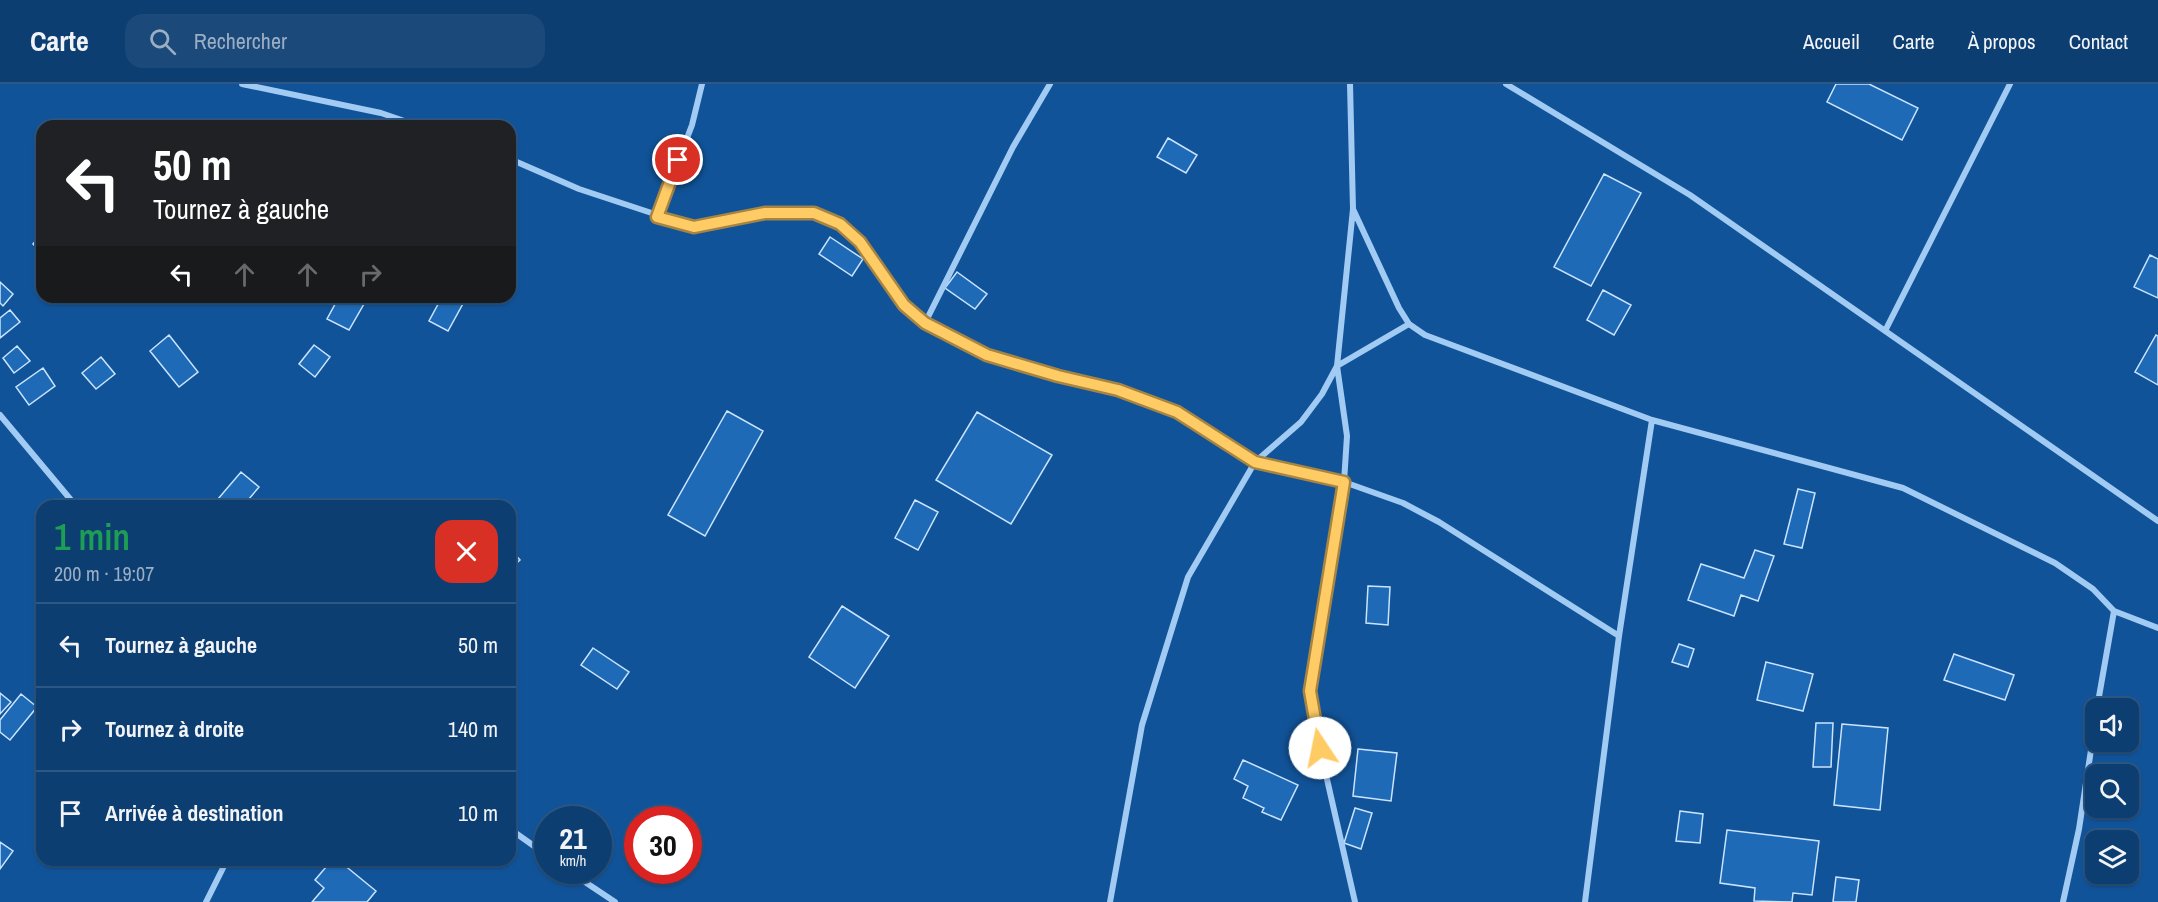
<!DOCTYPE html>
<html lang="fr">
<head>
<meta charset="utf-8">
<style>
  body { margin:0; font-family:"Archivo Narrow",sans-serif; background:#1b497a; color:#f1f3f6; height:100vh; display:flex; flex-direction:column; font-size:22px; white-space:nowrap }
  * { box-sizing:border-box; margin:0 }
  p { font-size:20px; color:#9aaec4 }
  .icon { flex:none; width:33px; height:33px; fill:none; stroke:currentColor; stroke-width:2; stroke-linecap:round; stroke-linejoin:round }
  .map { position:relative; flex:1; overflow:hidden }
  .panel { position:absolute; left:36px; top:416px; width:480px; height:366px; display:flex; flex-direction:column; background:#0d3e72; border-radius:18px; box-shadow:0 2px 4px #0004,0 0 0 2px #2d5784 }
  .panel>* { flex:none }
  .top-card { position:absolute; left:36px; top:36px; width:480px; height:183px; border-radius:18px; box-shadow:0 2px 4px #0004,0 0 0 2px #2d5784; background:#202124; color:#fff; overflow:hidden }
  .fabs { position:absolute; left:2085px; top:614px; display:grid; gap:12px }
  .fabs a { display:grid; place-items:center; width:54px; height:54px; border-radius:12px; background:#0d3e72; box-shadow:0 2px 4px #0004,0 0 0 2px #2d5784; font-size:30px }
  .speed { position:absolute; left:534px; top:722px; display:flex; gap:12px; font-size:30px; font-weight:700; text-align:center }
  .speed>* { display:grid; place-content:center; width:78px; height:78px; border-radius:50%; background:#0d3e72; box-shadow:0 2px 4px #0004,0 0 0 2px #2d5784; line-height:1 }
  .speed small { font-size:15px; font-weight:400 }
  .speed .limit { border:9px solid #d22; background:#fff; color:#111 }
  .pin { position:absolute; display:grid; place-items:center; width:51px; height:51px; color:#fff; margin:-26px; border:3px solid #fff; border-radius:50%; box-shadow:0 2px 6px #0007 }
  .me { position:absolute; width:66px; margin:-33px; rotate:349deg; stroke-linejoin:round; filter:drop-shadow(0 0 4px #0008) }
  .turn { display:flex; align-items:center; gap:21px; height:126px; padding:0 18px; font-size:27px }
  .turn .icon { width:78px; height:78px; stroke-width:2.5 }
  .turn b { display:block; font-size:42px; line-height:51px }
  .lanes { display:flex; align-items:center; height:57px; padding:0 18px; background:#0003; justify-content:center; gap:30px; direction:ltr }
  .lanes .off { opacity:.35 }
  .round { display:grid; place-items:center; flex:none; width:63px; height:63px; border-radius:18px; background:#1b497a }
  .headline { display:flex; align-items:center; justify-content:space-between; height:102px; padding:0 18px }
  h1 { font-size:36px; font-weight:600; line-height:45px; color:#1e9e55 }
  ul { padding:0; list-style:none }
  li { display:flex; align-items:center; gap:18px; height:84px; padding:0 18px; border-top:2px solid #2d5784 }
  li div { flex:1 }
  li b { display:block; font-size:22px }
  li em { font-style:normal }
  header { display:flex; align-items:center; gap:36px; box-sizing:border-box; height:84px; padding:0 30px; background:#0d3e72; border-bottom:2px solid #2d5784 }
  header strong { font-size:28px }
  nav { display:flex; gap:33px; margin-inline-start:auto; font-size:21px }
  .search { width:420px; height:54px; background:#1b497a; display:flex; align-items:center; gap:15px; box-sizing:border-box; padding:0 21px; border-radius:18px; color:#9aaec4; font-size:22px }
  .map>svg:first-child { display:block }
</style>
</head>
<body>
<header>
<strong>Carte</strong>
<div class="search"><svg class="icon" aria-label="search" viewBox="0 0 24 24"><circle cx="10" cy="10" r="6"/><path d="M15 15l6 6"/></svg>Rechercher</div>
<nav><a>Accueil</a><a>Carte</a><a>À propos</a><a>Contact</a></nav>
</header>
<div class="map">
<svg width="2158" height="818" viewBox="0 0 2158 818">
  <rect width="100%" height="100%" fill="#115398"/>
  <path fill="#1e6ab7" stroke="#cae4fe" stroke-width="1.5" d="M 1836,0 L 1869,0 L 1918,24 L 1902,56 L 1827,18 Z
    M 1168,54 L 1197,71 L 1186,89 L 1157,73 Z
    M 1604,90 L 1641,109 L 1591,202 L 1554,183 Z
    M 42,149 L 42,169 L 33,160 Z
    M 830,153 L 863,175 L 852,192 L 819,170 Z
    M 2150,171 L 2158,175 L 2158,214 L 2134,203 Z
    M 957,188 L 987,210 L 975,225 L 945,204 Z
    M 0,198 L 13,210 L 3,222 L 0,219 Z
    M 1603,206 L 1631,221 L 1614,251 L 1587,236 Z
    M 339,213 L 368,213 L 349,246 L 327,235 Z
    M 442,213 L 460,213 L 465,216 L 448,247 L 429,237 Z
    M 10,226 L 20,238 L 0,254 L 0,234 Z
    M 169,251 L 198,288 L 179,303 L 150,267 Z
    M 2156,251 L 2158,252 L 2158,301 L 2135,288 Z
    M 314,261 L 330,273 L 315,293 L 299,280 Z
    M 17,262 L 30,277 L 14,289 L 3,274 Z
    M 101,273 L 115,290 L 96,305 L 82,289 Z
    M 43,284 L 55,302 L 29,321 L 16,303 Z
    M 727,327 L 763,347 L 705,452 L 668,431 Z
    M 977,328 L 1052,371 L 1011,440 L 936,396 Z
    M 241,388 L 259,403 L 243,422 L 212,422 Z
    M 1798,405 L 1815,409 L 1802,464 L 1784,460 Z
    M 915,416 L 938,428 L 918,466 L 895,454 Z
    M 510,465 L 520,476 L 510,485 Z
    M 1755,466 L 1774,472 L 1758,517 L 1741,511 L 1734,532 L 1688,516 L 1701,480 L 1744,494 Z
    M 1368,502 L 1390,503 L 1388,541 L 1366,539 Z
    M 842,522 L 889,552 L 855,604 L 809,573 Z
    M 1679,560 L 1694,565 L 1688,583 L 1672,578 Z
    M 593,564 L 629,588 L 617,605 L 581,581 Z
    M 1954,570 L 2014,591 L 2005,616 L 1944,596 Z
    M 1766,578 L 1813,590 L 1803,627 L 1757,616 Z
    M 0,609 L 11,618 L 0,630 Z
    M 21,610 L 37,623 L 10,656 L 0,648 L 0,636 Z
    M 1816,639 L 1833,639 L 1831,683 L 1813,683 Z
    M 1842,640 L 1888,644 L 1880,726 L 1834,721 Z
    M 1358,665 L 1397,669 L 1391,717 L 1353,712 Z
    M 1243,676 L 1298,701 L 1281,736 L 1262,728 L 1264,724 L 1243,714 L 1248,702 L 1234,695 Z
    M 1355,724 L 1372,729 L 1361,765 L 1344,759 Z
    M 1680,727 L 1703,730 L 1700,759 L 1676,757 Z
    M 1727,746 L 1819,757 L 1812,811 L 1793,809 L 1792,818 L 1754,817 L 1755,804 L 1720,799 Z
    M 0,758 L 13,767 L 0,785 Z
    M 332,776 L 338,776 L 376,807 L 367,818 L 312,818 L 324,804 L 315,796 Z
    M 1836,793 L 1859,796 L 1856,818 L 1833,818 Z"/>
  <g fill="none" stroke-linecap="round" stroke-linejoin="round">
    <path stroke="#a2cbf4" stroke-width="6" d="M 242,0 L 381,29 L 419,42
      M 1506,0 L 1690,111 L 2158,437
      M 510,75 L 579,105 L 694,143 L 765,129 L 814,129 L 840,140 L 860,158 L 904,221 L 925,239 L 987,271 L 1058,293 L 1117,306 L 1177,328 L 1255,378 L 1344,398 L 1403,419 L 1439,438 L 1619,552
      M 1353,125 L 1399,224 L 1409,240 L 1425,251 L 1652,336 L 1903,404 L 2055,479 L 2093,505 L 2114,527 L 2097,624
      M 657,133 L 692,41 L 702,0
      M 925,239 L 1013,63 L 1050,0
      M 1885,247 L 2010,0
      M 0,331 L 76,422
      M 2114,527 L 2158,544
      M 510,745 L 548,772
      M 567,786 L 615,818
      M 206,818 L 227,776
      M 1110,818 L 1142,641 L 1188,493 L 1255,378 L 1301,338 L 1322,310 L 1337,282 L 1353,125 L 1350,0
      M 1355,818 L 1316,647 L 1310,607 L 1344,398 L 1347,352 L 1337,282 L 1409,240
      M 1585,818 L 1619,552 L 1652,336
      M 2063,818 L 2079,745 L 2096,633"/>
  </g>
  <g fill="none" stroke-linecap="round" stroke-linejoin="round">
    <g stroke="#a68442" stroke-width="15">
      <path id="route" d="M 678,76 L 657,133 L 694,143 L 765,129 L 814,129 L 840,140 L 860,158 L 904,221 L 925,239 L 987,271 L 1058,292 L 1118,306 L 1177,328 L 1255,378 L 1344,398 L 1310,607 L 1320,664"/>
    </g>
    <use href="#route" stroke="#ffcb65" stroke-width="10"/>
  </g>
</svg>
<div class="fabs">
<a><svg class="icon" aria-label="sound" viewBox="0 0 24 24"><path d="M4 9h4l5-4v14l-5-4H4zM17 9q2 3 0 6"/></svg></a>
<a><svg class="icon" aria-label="search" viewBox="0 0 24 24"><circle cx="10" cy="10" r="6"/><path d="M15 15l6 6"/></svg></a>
<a><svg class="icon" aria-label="layers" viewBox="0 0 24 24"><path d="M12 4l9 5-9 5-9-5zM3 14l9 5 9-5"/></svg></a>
</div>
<div class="speed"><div>21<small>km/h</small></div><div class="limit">30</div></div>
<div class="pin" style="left:678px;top:76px;background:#d93025"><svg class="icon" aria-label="arrive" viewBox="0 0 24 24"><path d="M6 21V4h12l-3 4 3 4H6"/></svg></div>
<svg class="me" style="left:1320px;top:664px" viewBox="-20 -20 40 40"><circle r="19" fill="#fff"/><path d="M0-13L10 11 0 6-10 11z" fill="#ffcb65"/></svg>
<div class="top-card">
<div class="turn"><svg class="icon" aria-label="left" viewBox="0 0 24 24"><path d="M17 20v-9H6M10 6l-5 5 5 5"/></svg><div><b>50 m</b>Tournez à gauche</div></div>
<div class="lanes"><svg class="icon" aria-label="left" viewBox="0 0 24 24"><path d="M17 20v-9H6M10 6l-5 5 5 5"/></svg><svg class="icon off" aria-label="ahead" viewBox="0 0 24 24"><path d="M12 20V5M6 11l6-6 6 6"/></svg><svg class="icon off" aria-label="ahead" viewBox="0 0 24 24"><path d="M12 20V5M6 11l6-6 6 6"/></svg><svg class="icon off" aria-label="right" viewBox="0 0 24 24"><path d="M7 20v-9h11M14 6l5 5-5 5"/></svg></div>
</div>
<section class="panel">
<div class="headline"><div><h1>1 min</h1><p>200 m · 19:07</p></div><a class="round" style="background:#d93025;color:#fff"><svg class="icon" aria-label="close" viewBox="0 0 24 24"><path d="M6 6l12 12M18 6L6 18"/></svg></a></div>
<ul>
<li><svg class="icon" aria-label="left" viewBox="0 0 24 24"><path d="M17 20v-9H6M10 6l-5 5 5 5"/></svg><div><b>Tournez à gauche</b></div><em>50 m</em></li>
<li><svg class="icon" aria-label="right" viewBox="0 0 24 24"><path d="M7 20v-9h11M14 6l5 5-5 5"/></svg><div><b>Tournez à droite</b></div><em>140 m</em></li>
<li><svg class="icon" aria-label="arrive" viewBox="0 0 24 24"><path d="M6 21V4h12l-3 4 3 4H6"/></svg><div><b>Arrivée à destination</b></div><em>10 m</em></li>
</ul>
</section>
</div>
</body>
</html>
